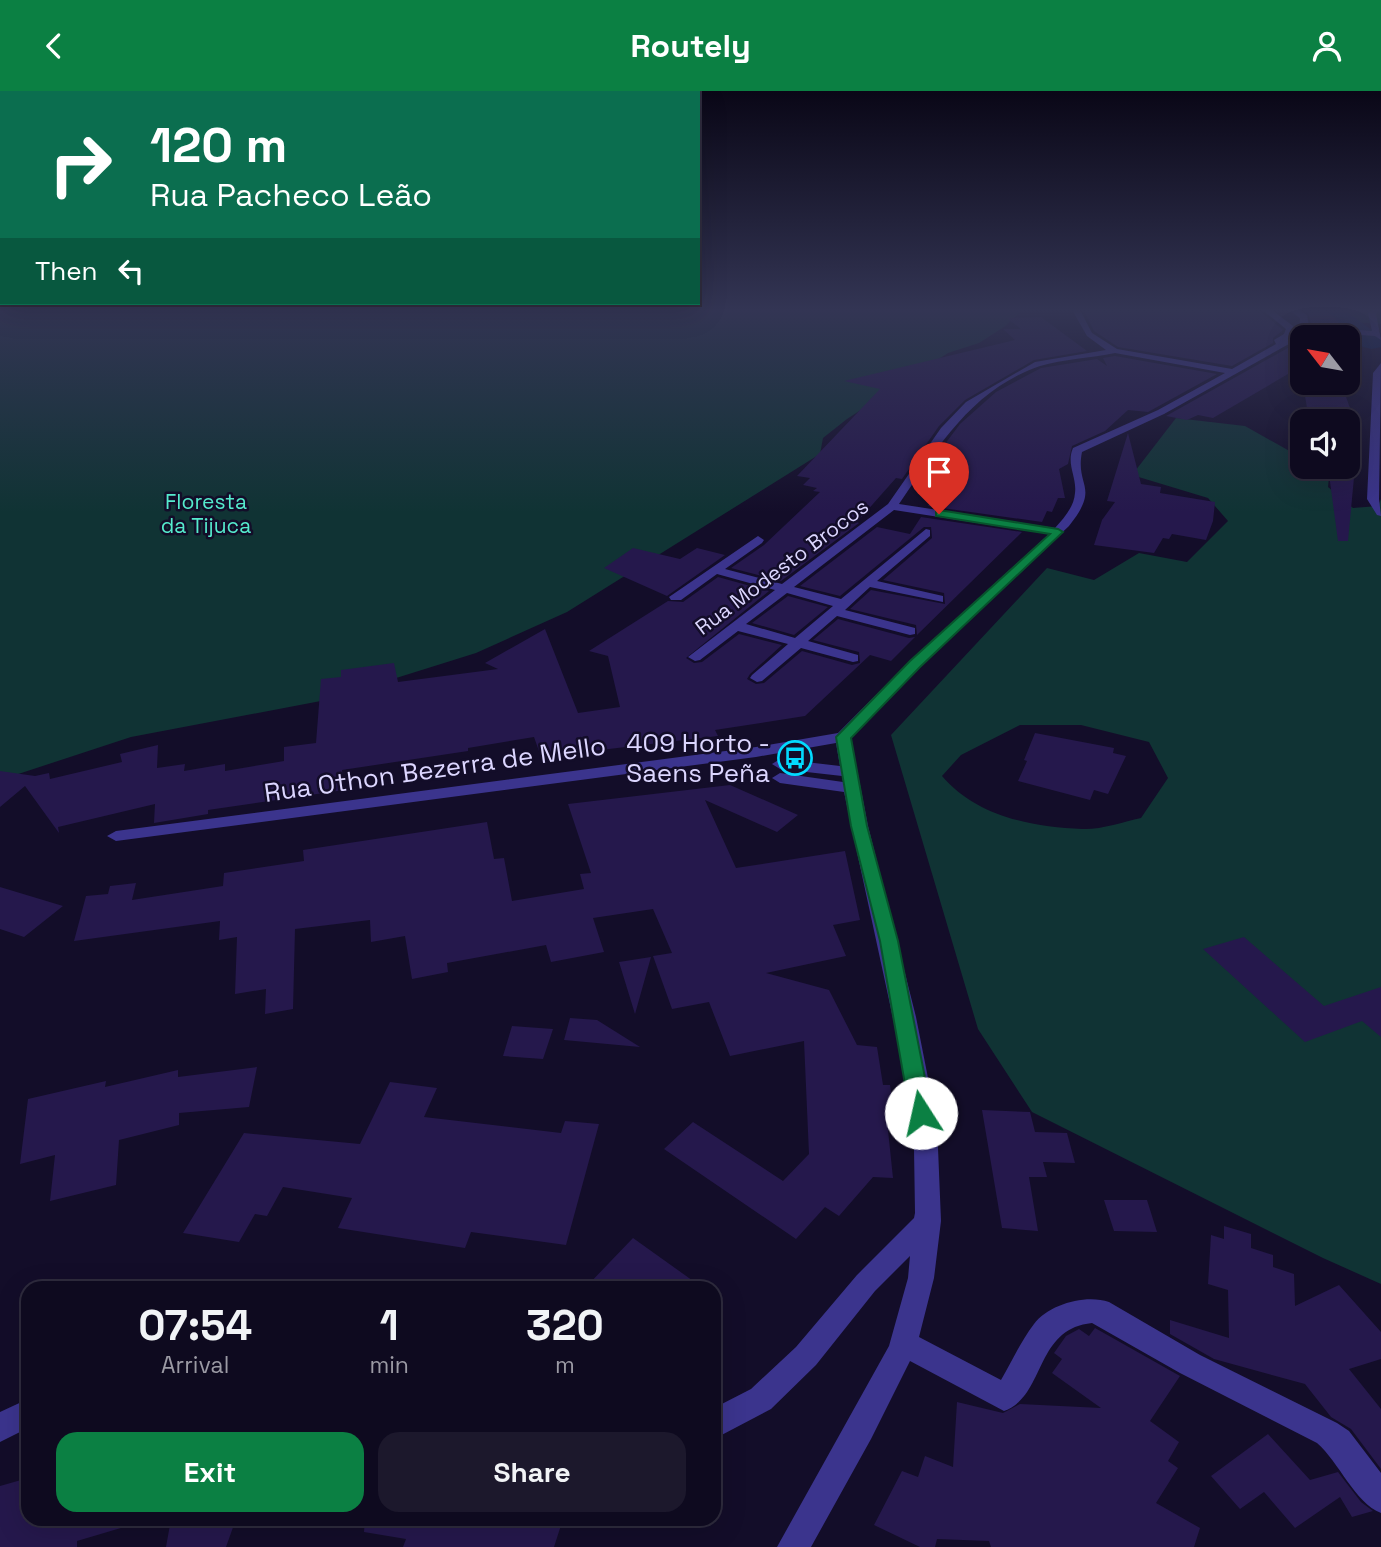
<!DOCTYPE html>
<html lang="en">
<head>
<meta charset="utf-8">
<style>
  body { margin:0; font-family:"Space Grotesk",sans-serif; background:#1c182c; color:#f1f3f6; height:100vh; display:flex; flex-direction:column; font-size:26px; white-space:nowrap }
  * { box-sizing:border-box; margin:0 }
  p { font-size:23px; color:#9b9aa4 }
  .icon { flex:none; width:38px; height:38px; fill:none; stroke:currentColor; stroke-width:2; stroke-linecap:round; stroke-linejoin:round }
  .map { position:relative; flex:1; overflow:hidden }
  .panel { position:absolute; left:21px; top:1190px; width:700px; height:245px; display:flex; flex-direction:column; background:#0e0a1f; border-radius:21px; box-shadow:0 7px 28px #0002,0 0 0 2px #2e2b3d }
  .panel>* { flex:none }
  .top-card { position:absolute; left:0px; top:0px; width:700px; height:214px; box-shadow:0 7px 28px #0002,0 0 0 2px #2e2b3d; background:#0b6e4f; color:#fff; overflow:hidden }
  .needle { width:46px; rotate:301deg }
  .controls { position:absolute; left:1290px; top:234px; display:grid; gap:14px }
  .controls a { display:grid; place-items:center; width:70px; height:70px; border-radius:14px; background:#0e0a1f; box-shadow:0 7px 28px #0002,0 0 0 2px #2e2b3d; font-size:35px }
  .pin { position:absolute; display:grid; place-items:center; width:60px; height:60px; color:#fff; margin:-72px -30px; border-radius:50% 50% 50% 0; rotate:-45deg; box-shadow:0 0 7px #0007 }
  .pin .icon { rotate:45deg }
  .me { position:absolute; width:77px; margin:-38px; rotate:350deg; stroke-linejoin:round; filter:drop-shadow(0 0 5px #0008) }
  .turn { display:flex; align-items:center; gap:24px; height:147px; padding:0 35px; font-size:32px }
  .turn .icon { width:91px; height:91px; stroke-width:2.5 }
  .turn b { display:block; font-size:49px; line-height:60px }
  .then { display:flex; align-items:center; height:66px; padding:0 35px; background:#0003; gap:14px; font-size:26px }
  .eta { display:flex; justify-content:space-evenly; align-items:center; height:119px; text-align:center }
  .eta b { font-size:42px; font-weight:600; line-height:49px }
  .button { display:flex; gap:14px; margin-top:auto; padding:14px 35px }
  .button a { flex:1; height:80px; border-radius:21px; background:#0b8043; color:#fff; font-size:28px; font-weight:600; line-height:80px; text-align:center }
  .button a+a { background:#1c182c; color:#f1f3f6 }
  header { display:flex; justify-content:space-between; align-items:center; height:91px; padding:0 35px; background:#0b8043; color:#fff; font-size:32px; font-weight:600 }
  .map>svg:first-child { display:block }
</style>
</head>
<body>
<header><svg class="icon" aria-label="back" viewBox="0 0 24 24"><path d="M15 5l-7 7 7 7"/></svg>Routely<svg class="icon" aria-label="person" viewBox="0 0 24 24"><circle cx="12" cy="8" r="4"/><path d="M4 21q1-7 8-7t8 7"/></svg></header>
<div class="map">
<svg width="1381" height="1456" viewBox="0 0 1381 1456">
  <rect width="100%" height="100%" fill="#130d29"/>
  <path fill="#103334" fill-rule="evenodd" d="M 0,217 L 1025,217 L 1004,236 L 979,252 L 948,262 L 847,328 L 823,347 L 820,363 L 567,521 L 476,562 L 326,609 L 131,646 L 0,689 Z
    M 1332,217 L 1381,217 L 1381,233 L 1350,231 Z
    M 1176,327 L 1245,335 L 1302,367 L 1302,376 L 1330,376 L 1328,396 L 1353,417 L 1378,415 L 1381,408 L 1381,1193 L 1323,1167 L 1032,1021 L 978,938 L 891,644 L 1047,477 L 1094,489 L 1139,462 L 1187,471 L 1228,430 L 1208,407 L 1132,384 ZM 1020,634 L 1081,634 L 1149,651 L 1168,687 L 1141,727 C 1123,731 1100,739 1082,738 C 1031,736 976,725 942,685 L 961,664 Z"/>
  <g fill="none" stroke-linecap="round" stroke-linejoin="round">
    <path fill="#051b4b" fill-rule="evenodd" d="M 1317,217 L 1342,217 L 1381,246 L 1381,256 L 1372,258 L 1363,256 Z"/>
  </g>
  <path fill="#25184c" d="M 1087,217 L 1257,217 L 1283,239 L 1273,247 L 1273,252 L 1232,275 L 1118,256 L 1094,240 L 1084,220 L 1087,220 Z
    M 1300,217 L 1324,217 L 1339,231 L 1337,235 L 1311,233 L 1308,222 Z
    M 1041,226 L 1087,260 L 1034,269 L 965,309 L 939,335 L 902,388 L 896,387 L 857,431 L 859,432 L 781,490 L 731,477 L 764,454 L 820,401 L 813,400 L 817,397 L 803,394 L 810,387 L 797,385 L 880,298 L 844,290 L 1015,249 L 1003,238 L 1021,238 L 1007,227 Z
    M 1302,249 L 1302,286 L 1300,276 L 1213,327 L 1198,324 L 1187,329 L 1166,325 Z
    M 1115,265 L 1217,283 L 1148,321 L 1128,319 L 1105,340 L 1072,355 L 1068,373 L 1059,378 L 1065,407 L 1058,407 L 1052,421 L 1047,420 L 1042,431 L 928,415 L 942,394 L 917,390 L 960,333 L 996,301 L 1041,277 L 1097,268 L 1107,275 L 1103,267 Z
    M 1303,292 L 1341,292 L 1350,317 L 1340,316 L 1335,331 L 1309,330 Z
    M 1128,342 L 1141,393 L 1161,396 L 1160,402 L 1215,411 L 1213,430 L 1206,449 L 1172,443 L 1169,448 L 1163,447 L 1154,462 L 1094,454 L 1102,429 L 1115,411 L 1107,410 Z
    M 1328,376 L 1355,376 L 1348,450 L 1338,450 Z
    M 921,426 L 1022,441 L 917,544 L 916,534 L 850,518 L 871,499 L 945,513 L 944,502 L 883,489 L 932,447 L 931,436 L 924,436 L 840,505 L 800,495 L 877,436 L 910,443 Z
    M 633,457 L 680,468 L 697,457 L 725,464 L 667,505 L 604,477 Z
    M 718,486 L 769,500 L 686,567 L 694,572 L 702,571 L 739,543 L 782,554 L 750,583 L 747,588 L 756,593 L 764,592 L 802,560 L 852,574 L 860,572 L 859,561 L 813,549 L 838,528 L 909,547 L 915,546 L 891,570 L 870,564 L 805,625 L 715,639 L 718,645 L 567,663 L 565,659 L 540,663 L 534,646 L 468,657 L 468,660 L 342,679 L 344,699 L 208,719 L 208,723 L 154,732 L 155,713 L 58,736 L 59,742 L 25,695 L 0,716 L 0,680 L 35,685 L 49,682 L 50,688 L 122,671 L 120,663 L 158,654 L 157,677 L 185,673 L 184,680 L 225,673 L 225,680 L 284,670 L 284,656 L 316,652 L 321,588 L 341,586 L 341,579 L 394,572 L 398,591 L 498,578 L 485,572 L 545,538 L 578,622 L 620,616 L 608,565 L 589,560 L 668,510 L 683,511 Z
    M 788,505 L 828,516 L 794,544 L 752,532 Z
    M 1035,642 L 1114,657 L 1113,662 L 1126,665 L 1108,703 L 1094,699 L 1090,709 L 1018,690 L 1027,670 L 1024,669 Z
    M 730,694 L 798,724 L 777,741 L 705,709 L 736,777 L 845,760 L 860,829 L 833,834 L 846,865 L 766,882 L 829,899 L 857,954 L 877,956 L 883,994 L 890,994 L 896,1039 L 888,1039 L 893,1087 L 873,1086 L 839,1125 L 825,1116 L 796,1148 L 664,1058 L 693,1031 L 783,1090 L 809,1063 L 804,950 L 730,965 L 709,911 L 672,918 L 653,865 L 672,862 L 653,818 L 593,827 L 604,861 L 551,871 L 546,854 L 447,872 L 448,881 L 412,888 L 405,845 L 371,851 L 370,829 L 295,838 L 293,918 L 265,923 L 266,898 L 235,903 L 237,846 L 219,849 L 220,830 L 74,850 L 86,805 L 108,803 L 110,795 L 136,792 L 132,809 L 223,795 L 224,782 L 304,770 L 303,759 L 487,731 L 494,768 L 504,767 L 512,810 L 584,798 L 580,783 L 591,782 L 568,713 Z
    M 0,796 L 63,815 L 24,846 L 0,838 Z
    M 1244,846 L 1324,915 L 1381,896 L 1381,946 L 1362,930 L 1305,951 L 1203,858 Z
    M 651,866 L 635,923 L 619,871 Z
    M 570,927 L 597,929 L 640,956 L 564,949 Z
    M 512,935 L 553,938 L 543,968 L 503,965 Z
    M 257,976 L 249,1016 L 179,1022 L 179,1034 L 119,1049 L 116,1094 L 50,1110 L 55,1064 L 20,1073 L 28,1008 L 106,990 L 105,996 L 178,979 L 178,986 Z
    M 390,991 L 437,997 L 424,1026 L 561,1042 L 565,1030 L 599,1033 L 566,1154 L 471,1141 L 465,1157 L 338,1137 L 352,1107 L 283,1096 L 267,1125 L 255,1123 L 239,1151 L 183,1142 L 244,1042 L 360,1053 Z
    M 982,1019 L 1030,1021 L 1035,1041 L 1067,1042 L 1075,1072 L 1043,1071 L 1047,1086 L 1029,1086 L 1038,1140 L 1002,1137 Z
    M 1104,1109 L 1147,1109 L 1157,1141 L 1114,1140 Z
    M 1224,1135 L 1251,1143 L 1251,1157 L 1273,1164 L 1273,1176 L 1294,1183 L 1295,1215 L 1339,1194 L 1381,1241 L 1381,1268 L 1349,1278 L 1381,1318 L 1381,1378 L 1351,1338 L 1331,1326 L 1305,1293 L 1214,1268 L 1170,1243 L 1170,1229 L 1229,1247 L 1228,1199 L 1208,1193 L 1211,1144 L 1224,1148 Z
    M 633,1147 L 703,1197 L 585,1197 Z
    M 1095,1237 L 1180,1285 L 1150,1330 L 1179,1351 L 1168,1370 L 1178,1377 L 1156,1412 L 1200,1437 L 1194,1456 L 991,1456 L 989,1450 L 937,1448 L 935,1456 L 920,1456 L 874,1434 L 902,1380 L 918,1386 L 925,1365 L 953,1376 L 957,1311 L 1003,1322 L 1020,1313 L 1101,1317 L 1052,1282 L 1062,1268 L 1054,1262 L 1066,1245 L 1079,1238 L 1089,1245 Z
    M 1268,1343 L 1310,1389 L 1338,1381 L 1361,1411 L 1373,1420 L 1352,1426 L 1340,1406 L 1295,1437 L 1264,1401 L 1240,1418 L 1211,1385 Z
    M 28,1387 L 28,1428 L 130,1428 L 131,1434 L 77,1450 L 77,1456 L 0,1456 L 0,1395 Z
    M 171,1428 L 236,1428 L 226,1456 L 166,1456 Z
    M 365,1428 L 563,1428 L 554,1456 L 403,1456 L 406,1448 L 364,1441 Z"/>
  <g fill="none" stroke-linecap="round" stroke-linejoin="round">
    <path fill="#3b348d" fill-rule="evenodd" d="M 1071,217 L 1079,217 L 1092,242 L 1117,258 L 1232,278 L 1276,253 L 1274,249 L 1284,243 L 1286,238 L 1260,217 L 1269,217 L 1293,235 L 1292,245 L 1299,241 L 1300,227 L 1286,217 L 1295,217 L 1307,224 L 1309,235 L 1372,240 L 1368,222 L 1374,217 L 1381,217 L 1376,223 L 1381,249 L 1375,245 L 1307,240 L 1305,244 L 1164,323 L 1082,361 C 1075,396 1101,395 1069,435 L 920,576 L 851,647 L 868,735 L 916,926 L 929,992 L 938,1057 L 941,1130 L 934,1187 L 919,1246 L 1001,1289 C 1012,1270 1021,1250 1034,1233 C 1049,1213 1086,1203 1109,1211 L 1200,1264 L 1337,1332 L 1349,1340 L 1381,1382 L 1381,1422 C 1355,1412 1339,1371 1317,1352 L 1180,1282 L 1092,1232 C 1034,1238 1046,1305 1004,1320 L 910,1270 L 871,1348 L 811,1456 L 777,1456 L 889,1255 L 908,1187 L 910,1165 L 875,1200 L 816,1274 L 771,1318 L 714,1348 L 714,1317 L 751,1298 L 796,1256 L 857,1184 L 914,1127 L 915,1122 L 914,1057 L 907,992 L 844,701 L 780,692 L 772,687 L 780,682 L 843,691 L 842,685 L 780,678 L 772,673 L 780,668 L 840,675 L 836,652 L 756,666 L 116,750 L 107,745 L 116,740 L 756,656 L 838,642 L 910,570 L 1049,443 L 894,419 L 794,496 L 841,508 L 926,438 L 930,439 L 930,445 L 877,490 L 943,505 L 943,511 L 870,496 L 845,519 L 915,537 L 915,543 L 910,544 L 837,525 L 808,550 L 858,564 L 858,570 L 853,571 L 801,557 L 762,590 L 757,591 L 750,587 L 752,584 L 788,553 L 738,540 L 700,569 L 695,570 L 688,566 L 775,499 L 717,483 L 681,509 L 671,509 L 669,506 L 758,445 L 764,449 L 762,452 L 725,478 L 782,493 L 888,413 L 941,337 L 966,311 L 1035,271 L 1106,259 L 1087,245 ZM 1115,262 L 1225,282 L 1158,319 L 1073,357 C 1066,373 1077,386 1075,402 C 1074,416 1064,427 1055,437 L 899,413 C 937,357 972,298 1040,275 C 1063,268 1091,267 1115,262 ZM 787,502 L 833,515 L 795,547 L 746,533 Z
      M 1381,272 L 1379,408 L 1381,425 L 1377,424 L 1367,408 L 1373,282 Z
      M 28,1308 L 28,1337 L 0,1351 L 0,1321 Z"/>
  </g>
  <linearGradient id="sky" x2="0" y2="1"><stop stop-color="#0a0717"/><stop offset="0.52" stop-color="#333554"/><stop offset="1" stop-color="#333554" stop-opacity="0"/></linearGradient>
  <rect width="1381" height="421" fill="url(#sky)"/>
  <path fill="#0b8043" stroke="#07532c" stroke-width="2" d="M 939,419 L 1058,438 L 1063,441 L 920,576 L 851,647 L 867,735 L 898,850 L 932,1022 L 929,1028 L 921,1031 L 914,1028 L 910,1022 L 880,850 L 851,735 L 836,646 L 910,570 L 1050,443 L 936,425 L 936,420 Z"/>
  <defs>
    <g id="bus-ring" transform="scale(1.75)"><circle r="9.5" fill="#130d29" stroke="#02daff" stroke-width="1.5"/><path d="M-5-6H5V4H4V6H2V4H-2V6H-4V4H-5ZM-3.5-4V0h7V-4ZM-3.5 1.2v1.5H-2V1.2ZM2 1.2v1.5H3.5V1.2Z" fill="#02daff"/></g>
  </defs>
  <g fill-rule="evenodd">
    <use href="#bus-ring" x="795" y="667"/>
  </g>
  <g text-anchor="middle" stroke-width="5" stroke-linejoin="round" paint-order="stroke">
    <g font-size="21" fill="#55ebcd" stroke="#130d29">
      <text x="206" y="418">Floresta<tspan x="206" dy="24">da Tijuca</tspan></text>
    </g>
    <g font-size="21" fill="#dcd6ff" stroke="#130d29">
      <text transform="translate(782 476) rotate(-37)" y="7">Rua Modesto Brocos</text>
    </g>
    <g font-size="26" fill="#dcd6ff" stroke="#130d29" text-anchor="end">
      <text x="770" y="661">409 Horto -<tspan x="770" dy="30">Saens Peña</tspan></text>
    </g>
    <g font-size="26" fill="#dcd6ff" stroke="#130d29">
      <text transform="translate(435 678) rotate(-8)" y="9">Rua Othon Bezerra de Mello</text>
    </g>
  </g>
</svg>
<div class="controls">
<a><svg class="needle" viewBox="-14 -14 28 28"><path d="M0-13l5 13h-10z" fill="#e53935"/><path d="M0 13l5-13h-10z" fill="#9b9aa4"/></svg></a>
<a><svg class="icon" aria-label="sound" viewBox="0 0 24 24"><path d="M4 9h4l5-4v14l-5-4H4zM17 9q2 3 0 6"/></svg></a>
</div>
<div class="pin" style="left:939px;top:423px;background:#d93025"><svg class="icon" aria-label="arrive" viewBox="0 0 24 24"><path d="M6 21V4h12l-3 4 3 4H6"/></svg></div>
<svg class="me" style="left:921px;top:1022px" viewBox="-20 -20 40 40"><circle r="19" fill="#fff"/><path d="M0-13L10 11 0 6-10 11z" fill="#0b8043"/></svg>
<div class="top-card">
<div class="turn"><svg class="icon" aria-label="right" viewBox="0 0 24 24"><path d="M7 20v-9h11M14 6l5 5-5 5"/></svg><div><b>120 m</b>Rua Pacheco Leão</div></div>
<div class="then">Then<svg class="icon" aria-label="left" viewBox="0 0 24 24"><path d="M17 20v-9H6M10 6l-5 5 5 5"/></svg></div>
</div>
<section class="panel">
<div class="eta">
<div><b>07:54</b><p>Arrival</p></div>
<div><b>1</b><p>min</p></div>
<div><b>320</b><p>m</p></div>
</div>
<div class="button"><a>Exit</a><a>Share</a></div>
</section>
</div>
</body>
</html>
